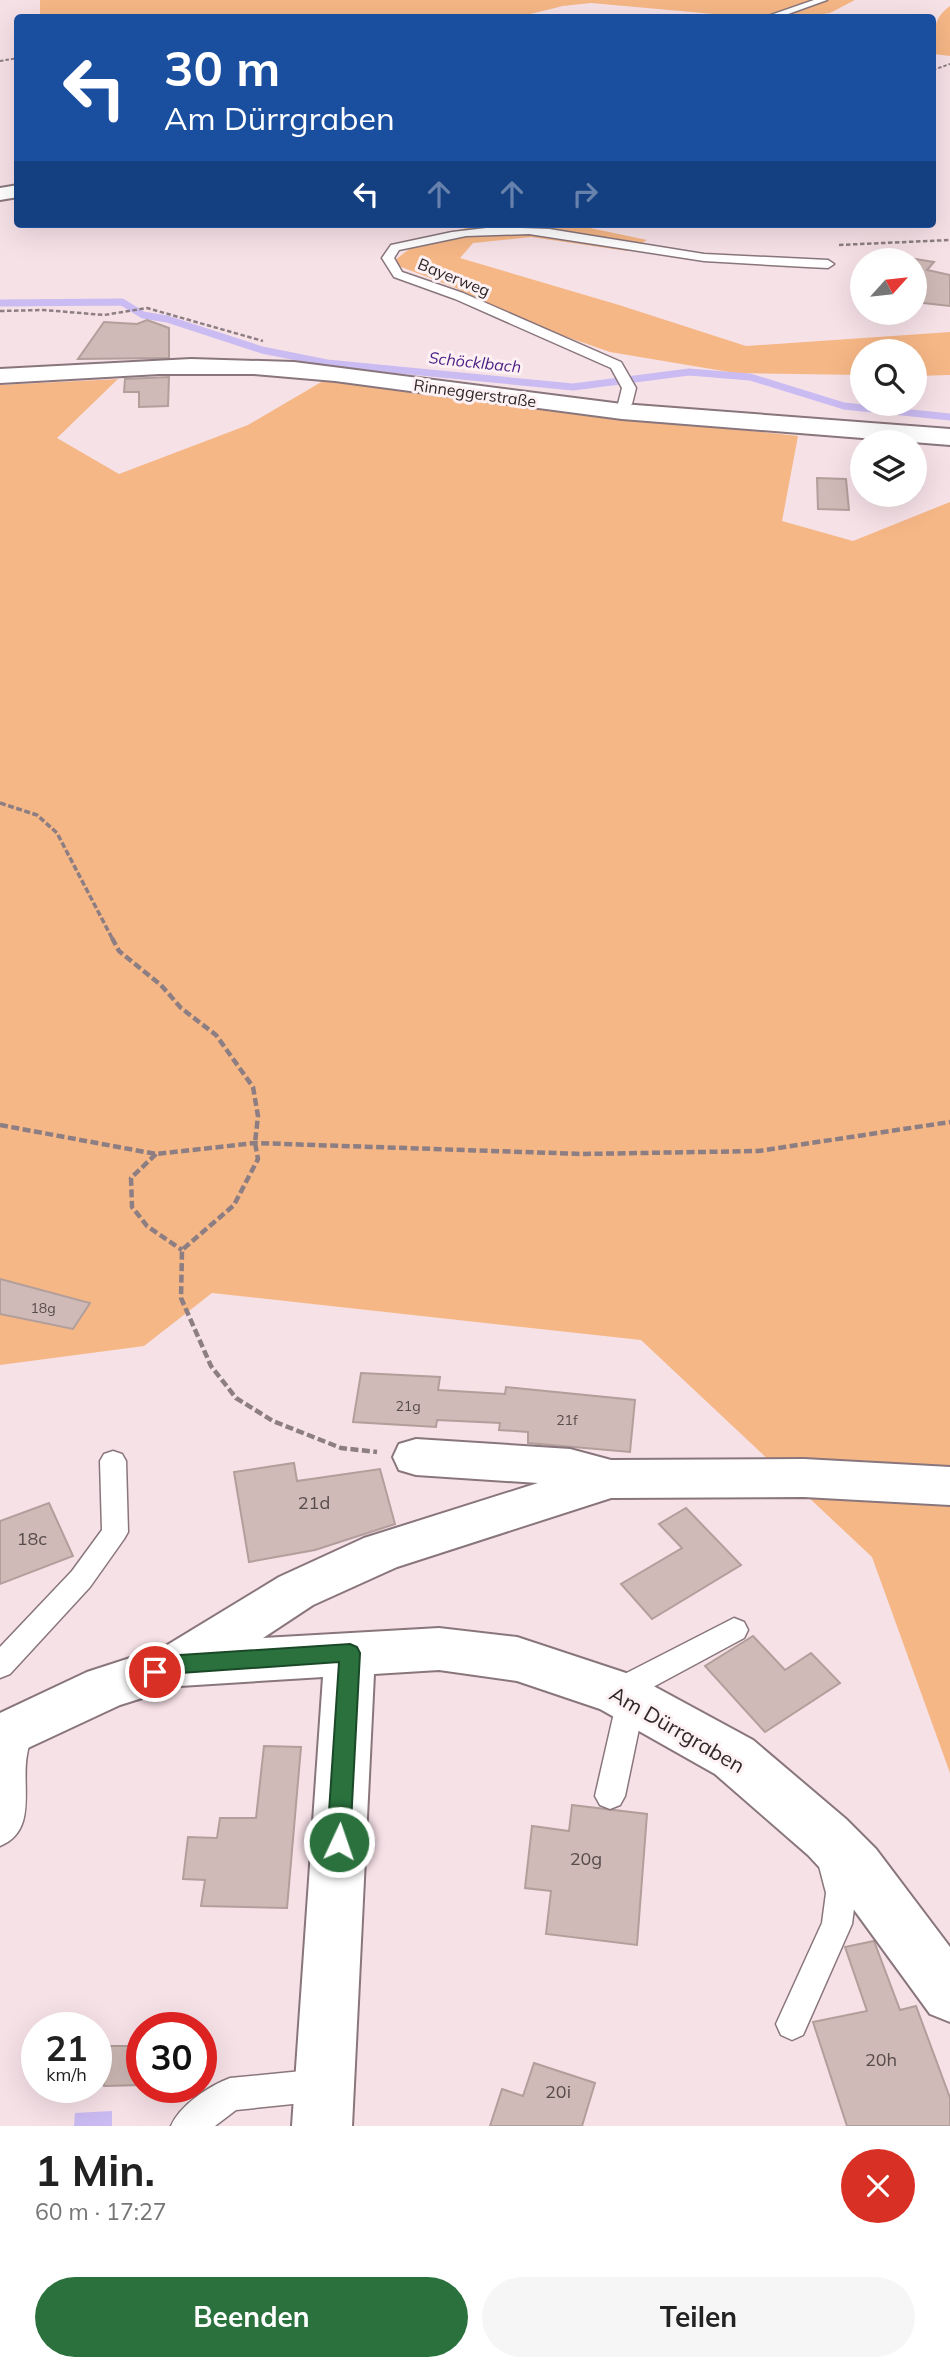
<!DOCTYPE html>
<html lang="de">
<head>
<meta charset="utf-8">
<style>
  body { margin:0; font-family:Mulish,sans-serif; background:#f6f6f6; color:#222; height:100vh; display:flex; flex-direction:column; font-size:26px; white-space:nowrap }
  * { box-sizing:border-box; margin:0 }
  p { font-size:23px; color:#767676 }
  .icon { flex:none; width:38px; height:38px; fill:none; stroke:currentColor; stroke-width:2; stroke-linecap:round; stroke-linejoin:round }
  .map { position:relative; height:2126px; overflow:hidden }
  .drawer { display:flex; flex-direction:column; background:#fff; flex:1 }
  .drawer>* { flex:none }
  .hud { position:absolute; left:14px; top:14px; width:922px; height:214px; border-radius:7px; box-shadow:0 7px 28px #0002; background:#1a4fa0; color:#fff; overflow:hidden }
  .needle { width:46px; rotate:63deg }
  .fabs { position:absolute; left:850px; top:248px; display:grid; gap:14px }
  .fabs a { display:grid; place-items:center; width:77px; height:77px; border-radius:50%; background:#fff; box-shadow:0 7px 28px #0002; font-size:35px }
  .speed { position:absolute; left:21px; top:2012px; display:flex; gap:14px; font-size:35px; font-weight:700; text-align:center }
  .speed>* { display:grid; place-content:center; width:91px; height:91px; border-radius:50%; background:#fff; box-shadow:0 7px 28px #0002; line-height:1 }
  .speed small { font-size:18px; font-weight:400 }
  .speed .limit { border:10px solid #d22; background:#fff; color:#111 }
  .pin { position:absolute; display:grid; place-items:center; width:60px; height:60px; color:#fff; margin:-30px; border:4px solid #fff; border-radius:50%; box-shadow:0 2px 7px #0007 }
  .me { position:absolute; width:77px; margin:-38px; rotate:3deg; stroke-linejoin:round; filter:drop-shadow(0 0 5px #0008) }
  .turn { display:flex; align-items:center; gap:24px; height:147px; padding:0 35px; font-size:32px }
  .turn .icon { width:91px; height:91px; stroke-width:2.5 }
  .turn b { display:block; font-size:49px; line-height:60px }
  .lanes { display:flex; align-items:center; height:66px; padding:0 35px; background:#0003; justify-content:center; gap:35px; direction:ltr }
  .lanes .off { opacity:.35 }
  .round { display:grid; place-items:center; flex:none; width:74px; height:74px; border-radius:37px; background:#f6f6f6 }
  .summary { display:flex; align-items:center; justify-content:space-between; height:119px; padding:0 35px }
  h1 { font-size:42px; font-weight:700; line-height:52px }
  .primary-button { display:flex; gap:14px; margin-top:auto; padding:14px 35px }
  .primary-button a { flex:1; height:80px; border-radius:42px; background:#2a713d; color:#fff; font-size:28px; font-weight:700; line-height:80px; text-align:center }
  .primary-button a+a { background:#f6f6f6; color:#222 }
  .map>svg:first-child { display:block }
</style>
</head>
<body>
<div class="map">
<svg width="950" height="2126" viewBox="0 0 950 2126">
  <rect width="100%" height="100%" fill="#f6e1e7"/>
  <path fill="#f6b786" d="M 40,0 L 855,0 L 830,13 L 794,18 L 747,17 L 591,3 L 563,6 L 514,18 L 40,18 Z
    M 950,6 L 950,56 L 933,54 C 933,33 933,18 950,6 Z
    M 571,224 L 647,240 L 627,251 L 531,237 L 473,243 L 460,258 L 619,305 L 746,346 L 950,332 L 950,375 L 915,376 L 915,352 L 863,352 L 863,375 L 735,373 L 610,352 L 524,322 L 456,288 L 391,263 L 416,244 L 472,226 Z
    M 118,379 L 57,438 L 119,474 L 248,425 L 323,381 L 513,405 L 798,436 L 782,521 L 853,541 L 950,502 L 950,1773 L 872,1557 L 641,1340 L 212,1293 L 144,1346 L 0,1365 L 0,385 Z"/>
  <path fill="#cabbf2" d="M 112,2111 L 112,2126 L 74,2126 L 75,2113 Z"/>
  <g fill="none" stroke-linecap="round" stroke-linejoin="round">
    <path stroke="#cabbf2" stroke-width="7" d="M 0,303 L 122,302 L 143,315 L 167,319 L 262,350 L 327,363 L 573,387 L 689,372 L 750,377 L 844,406 L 950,417"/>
  </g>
  <path fill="#cfbab7" stroke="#b29e9b" stroke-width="2" d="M 877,253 L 934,262 L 927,270 L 950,275 L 950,306 L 915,302 L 915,261 L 870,261 Z
    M 147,320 L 169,328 L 169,358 L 78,359 L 104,322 L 137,324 Z
    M 169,377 L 168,406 L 139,407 L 139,392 L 124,392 L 125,379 Z
    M 817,478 L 846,479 L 849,510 L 818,509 Z
    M 0,1279 L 90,1303 L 73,1329 L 0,1314 Z
    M 361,1373 L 440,1377 L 438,1390 L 505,1394 L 506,1387 L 635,1400 L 630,1452 L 528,1443 L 528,1432 L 499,1430 L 500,1423 L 437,1420 L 436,1427 L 353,1422 Z
    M 294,1463 L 297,1481 L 380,1469 L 395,1524 L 315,1550 L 249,1562 L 234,1472 Z
    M 49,1503 L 73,1556 L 0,1584 L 0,1521 Z
    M 686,1508 L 741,1565 L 652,1619 L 621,1584 L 682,1548 L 659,1524 Z
    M 753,1636 L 785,1670 L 811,1653 L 840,1683 L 765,1732 L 705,1666 Z
    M 264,1746 L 301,1747 L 287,1908 L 201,1906 L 205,1880 L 183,1879 L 188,1837 L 217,1838 L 220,1818 L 256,1818 Z
    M 572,1805 L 647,1814 L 637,1945 L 546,1934 L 551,1891 L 525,1888 L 532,1826 L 569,1831 Z
    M 874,1941 L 900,2010 L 916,2006 L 950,2098 L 950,2126 L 847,2126 L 813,2022 L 867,2011 L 845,1947 Z
    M 107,2046 L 142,2046 L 142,2085 L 104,2086 Z
    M 534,2063 L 595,2083 L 582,2126 L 490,2126 L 502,2089 L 523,2096 Z"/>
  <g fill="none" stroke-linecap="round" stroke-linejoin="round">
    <g stroke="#89767c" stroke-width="3">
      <path id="lane" d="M 814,0 L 827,0 L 777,18 L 762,18 Z
        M 495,227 L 549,229 L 704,254 L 828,260 L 834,264 L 828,268 L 807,267 L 704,261 L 529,234 L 466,236 L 399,250 L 394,258 L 402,272 L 463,293 L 621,362 L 636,388 L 632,404 L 625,408 L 618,404 L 622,388 L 611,368 L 455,299 L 394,277 L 382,258 L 391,245 L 452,232 Z
        M 113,1451 L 122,1454 L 126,1461 L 128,1532 L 124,1539 L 90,1587 L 10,1674 L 0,1678 L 0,1647 L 72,1571 L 102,1530 L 100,1461 L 104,1454 Z
        M 734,1618 L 744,1622 L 748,1630 L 744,1638 L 642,1693 L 645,1700 L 625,1796 L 620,1805 L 610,1809 L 600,1805 L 595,1796 L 616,1704 L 607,1701 L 603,1692 L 607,1683 Z
        M 21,1716 L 31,1719 L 35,1728 C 32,1737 28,1746 27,1755 C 21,1786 38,1831 0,1846 L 0,1749 L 11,1719 Z
        M 834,1852 L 845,1856 L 856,1893 L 852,1924 L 803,2035 L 792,2040 L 781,2035 L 776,2024 L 822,1923 L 826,1893 L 819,1866 L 823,1856 Z
        M 322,2069 L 334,2074 L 338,2085 L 334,2096 L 322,2101 L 236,2110 L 215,2126 L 171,2126 C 180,2105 209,2086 230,2078 Z"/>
    </g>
    <g stroke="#89767c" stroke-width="4">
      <path id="street" d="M 18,185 L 18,197 L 0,200 L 0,188 Z
        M 416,1439 L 570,1449 L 611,1460 L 804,1459 L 950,1467 L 950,1505 L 804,1497 L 611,1498 L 397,1567 L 313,1605 L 263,1638 L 439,1628 L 517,1637 L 635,1676 L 753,1740 L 846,1819 L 876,1849 L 950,1947 L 950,2022 L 930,2014 L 836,1885 L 808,1855 L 715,1774 L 600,1709 L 517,1681 L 439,1670 L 374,1674 L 352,2126 L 292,2126 L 323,1677 L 180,1686 L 120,1705 L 0,1761 L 0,1713 L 87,1672 L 164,1647 L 279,1577 L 364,1538 L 538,1483 L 416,1475 L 399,1470 L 393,1457 L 399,1444 Z"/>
    </g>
    <g stroke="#89767c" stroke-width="4">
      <path id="secondary" d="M 191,359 L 294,362 L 622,404 L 950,429 L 950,445 L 622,419 L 335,381 L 254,374 L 159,374 L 0,383 L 0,369 Z"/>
    </g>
    <path stroke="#8c7e82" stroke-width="2" stroke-dasharray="3.5 2" stroke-linecap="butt" d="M 0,61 L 18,58
      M 933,70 L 950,64"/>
    <path stroke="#8c7e82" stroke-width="2.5" stroke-dasharray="4.5 2.5" stroke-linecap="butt" d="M 839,245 L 950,240
      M 0,311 L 44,310 L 104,315 L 147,308 L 263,341"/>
    <path stroke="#8c7e82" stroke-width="3.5" stroke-dasharray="6 2.5" stroke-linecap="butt" d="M 0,803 L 37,815 L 57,833 L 113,940"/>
    <path stroke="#8c7e82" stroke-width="4.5" stroke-dasharray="8 3.5" stroke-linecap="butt" d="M 112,938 L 119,951 L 161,985 L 181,1008 L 216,1035 L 253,1087 L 258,1116 L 255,1143 L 258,1159 L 234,1205 L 182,1250 L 181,1298 L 211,1366 L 236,1398 L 273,1421 L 341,1448 L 377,1452
      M 0,1125 L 156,1154 L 255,1143 L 583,1154 L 758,1151 L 950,1122
      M 156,1154 L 131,1178 L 132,1207 L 147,1226 L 182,1250"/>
    <use href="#lane" fill="#fff" fill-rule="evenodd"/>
    <use href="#street" fill="#fff" fill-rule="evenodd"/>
    <use href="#secondary" fill="#fff" fill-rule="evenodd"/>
  </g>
  <path fill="#2a713d" stroke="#1b4928" stroke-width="2" d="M 350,1644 L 357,1647 L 360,1653 L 350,1842 L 347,1849 L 339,1852 L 331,1849 L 327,1842 L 339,1662 L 180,1673 L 155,1681 L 147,1678 L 144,1672 L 147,1666 L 180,1655 Z"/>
  <g text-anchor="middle" stroke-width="6" stroke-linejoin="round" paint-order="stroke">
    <g font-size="14" fill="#574c4c">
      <text x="43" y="1313">18g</text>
      <text x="408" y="1411">21g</text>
      <text x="567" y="1425">21f</text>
    </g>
    <g font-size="16" fill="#2f2729" stroke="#fdf1f4">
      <text transform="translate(454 277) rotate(22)" y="6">Bayerweg</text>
      <text transform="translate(475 393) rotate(8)" y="6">Rinneggerstraße</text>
    </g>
    <g font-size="16" font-style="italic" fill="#481c83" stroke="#fdf1f4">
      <text transform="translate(475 362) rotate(6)" y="6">Schöcklbach</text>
    </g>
    <g font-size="18" fill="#574c4c">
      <text x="314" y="1509">21d</text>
      <text x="32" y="1545">18c</text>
      <text x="586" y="1865">20g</text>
      <text x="881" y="2066">20h</text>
      <text x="558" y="2098">20i</text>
    </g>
    <g font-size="21" fill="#2f2729" stroke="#fdf1f4">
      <text transform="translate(677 1730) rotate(30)" y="7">Am Dürrgraben</text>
    </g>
  </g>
</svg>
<div class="fabs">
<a><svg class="needle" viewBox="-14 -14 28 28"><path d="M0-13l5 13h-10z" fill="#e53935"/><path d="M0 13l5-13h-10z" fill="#767676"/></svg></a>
<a><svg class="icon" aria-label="search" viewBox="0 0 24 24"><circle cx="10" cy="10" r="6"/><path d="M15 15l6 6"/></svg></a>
<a><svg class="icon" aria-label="layers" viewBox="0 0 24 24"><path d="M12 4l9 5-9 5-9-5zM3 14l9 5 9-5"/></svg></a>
</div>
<div class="speed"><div>21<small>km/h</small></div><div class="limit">30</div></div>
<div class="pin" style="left:155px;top:1672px;background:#d93025"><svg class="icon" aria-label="arrive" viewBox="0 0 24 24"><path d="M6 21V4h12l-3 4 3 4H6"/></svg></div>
<svg class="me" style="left:339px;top:1842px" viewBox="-20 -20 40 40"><circle r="17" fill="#2a713d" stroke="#fff" stroke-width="3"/><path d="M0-11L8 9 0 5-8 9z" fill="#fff"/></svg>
<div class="hud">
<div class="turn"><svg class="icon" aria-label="left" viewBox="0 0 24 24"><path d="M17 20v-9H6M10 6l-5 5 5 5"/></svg><div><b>30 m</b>Am Dürrgraben</div></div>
<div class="lanes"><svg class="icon" aria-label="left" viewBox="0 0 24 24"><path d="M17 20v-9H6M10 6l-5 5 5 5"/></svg><svg class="icon off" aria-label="ahead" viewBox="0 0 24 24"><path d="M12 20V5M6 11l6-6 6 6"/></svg><svg class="icon off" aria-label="ahead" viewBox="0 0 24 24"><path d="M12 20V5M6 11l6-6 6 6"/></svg><svg class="icon off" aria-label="right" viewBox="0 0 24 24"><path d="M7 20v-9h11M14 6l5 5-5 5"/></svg></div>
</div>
</div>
<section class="drawer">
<div class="summary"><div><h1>1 Min.</h1><p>60 m · 17:27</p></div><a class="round" style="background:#d93025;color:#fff"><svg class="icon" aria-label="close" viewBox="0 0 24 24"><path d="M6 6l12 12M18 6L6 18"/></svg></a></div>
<div class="primary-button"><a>Beenden</a><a>Teilen</a></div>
</section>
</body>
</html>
